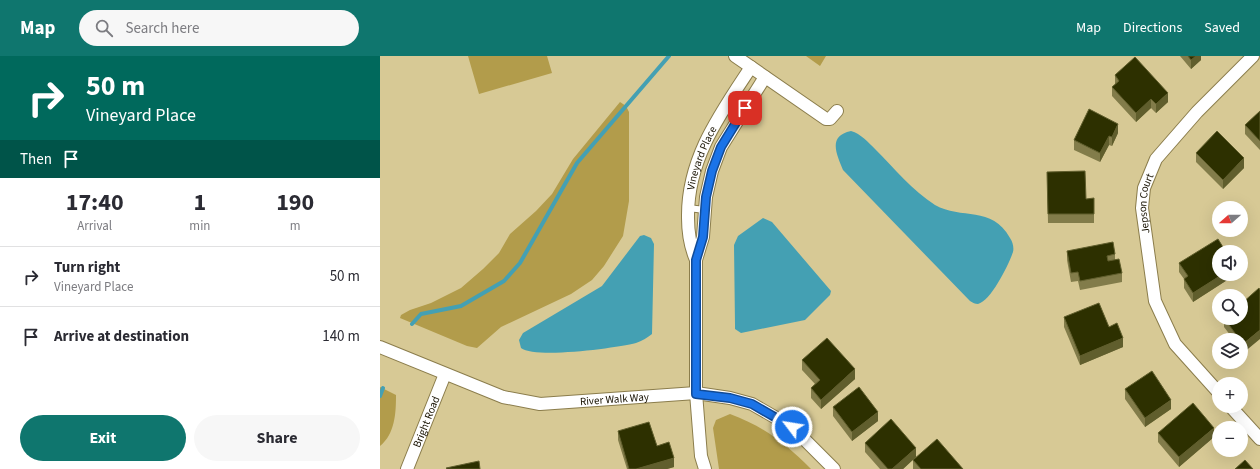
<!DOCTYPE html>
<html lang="en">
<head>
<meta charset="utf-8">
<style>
  body { margin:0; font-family:"Source Sans 3",sans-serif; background:#f7f7f7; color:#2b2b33; height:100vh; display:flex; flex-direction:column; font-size:15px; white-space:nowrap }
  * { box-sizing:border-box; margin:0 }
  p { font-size:13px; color:#7c7c81 }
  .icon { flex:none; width:22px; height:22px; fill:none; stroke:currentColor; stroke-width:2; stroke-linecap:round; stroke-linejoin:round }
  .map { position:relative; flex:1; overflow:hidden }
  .panel { display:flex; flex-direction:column; background:#fff; width:380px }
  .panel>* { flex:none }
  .top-card { background:#00695c; color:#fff; overflow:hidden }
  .needle { width:26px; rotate:249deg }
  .controls { position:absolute; left:832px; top:145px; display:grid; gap:8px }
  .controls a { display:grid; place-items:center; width:36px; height:36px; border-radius:50%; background:#fff; box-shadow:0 4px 16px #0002; font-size:20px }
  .pin { position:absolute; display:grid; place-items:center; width:34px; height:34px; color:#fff; margin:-17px; border-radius:8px; box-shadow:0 2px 6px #0006 }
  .me { position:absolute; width:44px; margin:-22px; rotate:301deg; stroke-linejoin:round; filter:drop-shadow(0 0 3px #0008) }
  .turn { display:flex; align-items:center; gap:14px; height:84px; padding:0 20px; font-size:18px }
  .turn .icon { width:52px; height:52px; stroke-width:2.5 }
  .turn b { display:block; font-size:28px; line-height:34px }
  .then { display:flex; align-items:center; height:38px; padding:0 20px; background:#0003; gap:8px; font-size:15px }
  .eta { display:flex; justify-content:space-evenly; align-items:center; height:68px; text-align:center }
  .eta b { font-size:24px; font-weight:700; line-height:28px }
  .cta { display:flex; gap:8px; margin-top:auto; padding:8px 20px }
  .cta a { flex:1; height:46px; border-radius:24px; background:#0f766e; color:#fff; font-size:16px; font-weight:700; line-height:46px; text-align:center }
  .cta a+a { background:#f7f7f7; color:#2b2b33 }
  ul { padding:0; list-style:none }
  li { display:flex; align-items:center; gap:12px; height:60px; padding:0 20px; border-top:1px solid #e1e1e2 }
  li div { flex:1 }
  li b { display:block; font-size:15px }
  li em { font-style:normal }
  header { display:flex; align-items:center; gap:24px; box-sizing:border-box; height:56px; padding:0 20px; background:#0f766e; color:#fff }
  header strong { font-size:19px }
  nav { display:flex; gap:22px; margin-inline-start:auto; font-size:14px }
  .search { width:280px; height:36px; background:#f7f7f7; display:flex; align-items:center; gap:10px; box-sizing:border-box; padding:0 14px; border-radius:22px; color:#7c7c81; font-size:15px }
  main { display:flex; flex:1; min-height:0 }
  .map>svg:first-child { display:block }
</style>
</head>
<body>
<header>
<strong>Map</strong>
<div class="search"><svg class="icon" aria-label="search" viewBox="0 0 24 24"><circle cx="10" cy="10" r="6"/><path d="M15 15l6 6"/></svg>Search here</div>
<nav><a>Map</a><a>Directions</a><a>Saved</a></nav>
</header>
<main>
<section class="panel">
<div class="top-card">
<div class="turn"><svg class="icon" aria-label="right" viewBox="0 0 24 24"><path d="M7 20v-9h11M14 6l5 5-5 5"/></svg><div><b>50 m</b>Vineyard Place</div></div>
<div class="then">Then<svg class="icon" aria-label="arrive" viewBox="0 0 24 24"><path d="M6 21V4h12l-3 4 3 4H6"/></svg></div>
</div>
<div class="eta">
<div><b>17:40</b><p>Arrival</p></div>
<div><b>1</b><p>min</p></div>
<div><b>190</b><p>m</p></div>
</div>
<ul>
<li><svg class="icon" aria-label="right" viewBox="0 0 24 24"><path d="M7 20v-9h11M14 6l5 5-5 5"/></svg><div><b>Turn right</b><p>Vineyard Place</p></div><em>50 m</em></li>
<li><svg class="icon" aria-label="arrive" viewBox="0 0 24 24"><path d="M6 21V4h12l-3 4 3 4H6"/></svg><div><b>Arrive at destination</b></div><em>140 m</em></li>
</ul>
<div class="cta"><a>Exit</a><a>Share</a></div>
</section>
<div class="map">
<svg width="880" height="413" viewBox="0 0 880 413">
  <rect width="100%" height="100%" fill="#d7c995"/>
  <path fill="#b29c4b" d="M 88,0 L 167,0 L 172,17 L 99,38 Z
    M 426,0 L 446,0 L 440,10 Z
    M 240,46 L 246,50 L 249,56 L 249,145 L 243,180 L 224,210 L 212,224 L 191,238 L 121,271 L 97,292 L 87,290 L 20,262 L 21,259 L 30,254 L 51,247 L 81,232 L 103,213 L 119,197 L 130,178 L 156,155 L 172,138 L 193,103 Z
    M 0,331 L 16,339 C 16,357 15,378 0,390 Z
    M 350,358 C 385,371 405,387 431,413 L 339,413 L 333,372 L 336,364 Z"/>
  <path fill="#44a0b3" d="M 471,75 C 481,78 488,86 495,93 C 514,112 533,135 555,149 C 581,164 612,149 630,182 C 633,186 634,192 633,196 C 629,208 611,245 598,248 C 595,248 593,247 590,245 L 463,114 C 457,99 447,80 471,75 Z
    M 383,162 L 392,166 L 451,235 L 450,239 L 425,264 L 361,277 L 355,273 L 355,268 L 354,189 L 358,180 Z
    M 264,179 L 271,182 L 274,188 L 272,278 C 267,282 262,285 256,287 C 236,292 156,303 141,292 L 139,284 L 143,277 L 222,230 L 260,180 Z"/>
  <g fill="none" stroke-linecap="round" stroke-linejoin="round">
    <path stroke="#44a0b3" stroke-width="4" d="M 32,268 L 41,258 L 81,250 L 124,225 L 140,207 L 197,107 L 289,0
      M 0,340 L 3,332"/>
    <g stroke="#8b7d4c" stroke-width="8">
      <path id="lane" d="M 308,152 L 325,154"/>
    </g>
    <g stroke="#8b7d4c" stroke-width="14">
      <g id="street">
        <path d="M 355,0 L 446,63 L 450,63 L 457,55"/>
        <path id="s1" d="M 316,204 C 310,190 308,176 308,162 C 307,103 340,58 371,11"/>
        <path id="s2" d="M 0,291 L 123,341 L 160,348 L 316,337 L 350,342 L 372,348 L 412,371 L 454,413"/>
        <path id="s3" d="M 839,337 L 795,288 L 775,245 L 762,152 L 764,132 L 776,103 L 817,56 L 873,0"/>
        <path d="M 850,350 L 880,383"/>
        <path id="s4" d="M 27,413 L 65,318"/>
        <path d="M 325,413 L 321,400 L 316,337 L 316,204 L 323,181 L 326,141 L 332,115 L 341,91 L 385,21"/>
      </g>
    </g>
    <use href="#lane" stroke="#fff" stroke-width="6"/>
    <use href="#street" stroke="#fff" stroke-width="12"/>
  </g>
  <path fill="#827c4a" d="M 800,0 L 821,0 L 821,4 L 811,13 Z
    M 735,19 L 788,46 L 776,57 L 771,52 L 756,66 L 732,40 L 732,31 L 735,29 Z
    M 880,55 L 880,94 L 865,78 L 865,69 Z
    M 738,77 L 732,90 L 729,89 L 720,106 L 694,94 L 694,84 Z
    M 816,97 L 864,112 L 843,133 L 816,106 Z
    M 667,116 L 706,143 L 714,158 L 714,167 L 668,167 Z
    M 687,195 L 735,198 L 735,204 L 742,217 L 742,226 L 700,234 L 698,225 L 691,226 L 687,204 Z
    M 799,207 L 855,218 L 855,219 L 813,246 L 804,232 L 804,223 L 799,216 Z
    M 880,234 L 863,297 L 861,294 L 861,284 L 854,284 L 844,271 L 844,262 Z
    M 684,261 L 729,271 L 743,291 L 700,309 L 684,271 Z
    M 422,304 L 475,323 L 441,353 L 431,342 L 431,332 L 435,328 L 422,314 Z
    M 745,333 L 791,353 L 765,371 L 745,343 Z
    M 453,351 L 498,365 L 472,385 L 453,360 Z
    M 238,375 L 277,390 L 294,411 L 287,413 L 247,413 L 238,384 Z
    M 778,377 L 834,381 L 799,411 L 778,386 Z
    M 485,387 L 536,401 L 523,413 L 500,413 L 485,396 Z
    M 533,404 L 583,413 L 533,413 Z"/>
  <path fill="#605e2d" d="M 816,0 L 821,0 L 821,4 L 811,13 L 811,4 Z
    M 788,37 L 788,46 L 776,57 L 776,48 Z
    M 771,43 L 771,52 L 756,66 L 756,57 Z
    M 738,68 L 738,77 L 732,90 L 732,81 Z
    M 729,80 L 729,89 L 720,106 L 720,97 Z
    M 864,102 L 864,112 L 843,133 L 843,124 Z
    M 843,218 L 855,218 L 855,219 L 813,246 L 813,237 Z
    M 880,274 L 880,283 L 863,297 L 863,288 Z
    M 743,282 L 743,291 L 700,309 L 700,300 Z
    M 475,313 L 475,323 L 441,353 L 441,344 Z
    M 791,344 L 791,353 L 765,371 L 765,362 Z
    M 498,356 L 498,365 L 472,385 L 472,376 Z
    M 834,372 L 834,381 L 799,411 L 799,401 Z
    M 536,392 L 536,401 L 523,413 L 512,413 Z
    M 294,402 L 294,411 L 287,413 L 256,413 Z"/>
  <path fill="#2d3000" stroke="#605e2d" d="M 808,0 L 816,0 L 811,4 Z
    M 755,1 L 788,37 L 776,48 L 771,43 L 756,57 L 732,31 L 739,25 L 735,19 Z
    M 709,53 L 738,68 L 732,81 L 729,80 L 720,97 L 694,84 Z
    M 880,55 L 880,85 L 865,69 Z
    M 837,75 L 864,102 L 843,124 L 816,97 Z
    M 705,115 L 706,143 L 714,142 L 714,158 L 668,158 L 667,116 Z
    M 838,183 L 846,196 L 839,196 L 839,218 L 843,218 L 813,237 L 804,223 L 808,220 L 799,207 Z
    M 733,186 L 735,198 L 727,200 L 728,205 L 739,203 L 742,217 L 700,225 L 698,216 L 691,217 L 687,195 Z
    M 879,232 L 880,234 L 880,274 L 863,288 L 861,284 L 860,284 L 844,262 L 861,262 L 861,248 Z
    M 719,247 L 729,271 L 737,267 L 743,282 L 700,300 L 684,261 Z
    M 447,282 L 475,313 L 441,344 L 431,332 L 440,324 L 422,304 Z
    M 772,315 L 791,344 L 765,362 L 745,333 Z
    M 479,331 L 498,356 L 472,376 L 453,351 Z
    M 813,347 L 834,372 L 799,401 L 778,377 Z
    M 511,363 L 536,392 L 512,413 L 508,413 L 485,387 Z
    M 269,366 L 277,390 L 289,386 L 294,402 L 256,413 L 249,413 L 238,375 Z
    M 557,383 L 583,413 L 541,413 L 533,404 Z
    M 865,404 L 873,413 L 855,413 Z
    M 99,405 L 100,413 L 67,413 L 66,412 Z"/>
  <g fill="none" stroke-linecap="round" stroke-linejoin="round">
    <g stroke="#114b97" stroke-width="10">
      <path id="route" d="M 365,52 L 341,91 L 332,115 L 326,141 L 323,181 L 316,204 L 316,338 L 350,342 L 372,348 L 412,371"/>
    </g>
    <use href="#route" stroke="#1a73e8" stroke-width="7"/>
  </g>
  <g text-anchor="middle" stroke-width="4" stroke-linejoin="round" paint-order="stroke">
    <g font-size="11" fill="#171101" stroke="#d7c995">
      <text dy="4" stroke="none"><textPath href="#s1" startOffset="105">Vineyard Place</textPath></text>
      <text dy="4" stroke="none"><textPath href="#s3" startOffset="212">Jepson Court</textPath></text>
      <text dy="4" stroke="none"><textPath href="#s2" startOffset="245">River Walk Way</textPath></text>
      <text dy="4" stroke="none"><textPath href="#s4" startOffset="51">Bright Road</textPath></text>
    </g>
  </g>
</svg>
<div class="controls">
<a><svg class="needle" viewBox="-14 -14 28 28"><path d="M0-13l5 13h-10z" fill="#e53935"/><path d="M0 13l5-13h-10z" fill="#7c7c81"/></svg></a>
<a><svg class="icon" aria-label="sound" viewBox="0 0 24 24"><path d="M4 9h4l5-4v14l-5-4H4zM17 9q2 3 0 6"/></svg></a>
<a><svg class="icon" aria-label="search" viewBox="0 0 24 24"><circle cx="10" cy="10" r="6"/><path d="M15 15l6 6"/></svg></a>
<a><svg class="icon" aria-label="layers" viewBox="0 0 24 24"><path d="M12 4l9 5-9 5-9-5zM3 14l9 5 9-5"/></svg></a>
<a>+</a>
<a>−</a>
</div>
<div class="pin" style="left:365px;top:52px;background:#d93025"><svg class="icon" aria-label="arrive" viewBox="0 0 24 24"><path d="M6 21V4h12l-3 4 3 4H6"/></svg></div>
<svg class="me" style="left:412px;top:371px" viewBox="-20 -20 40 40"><circle r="17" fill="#1a73e8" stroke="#fff" stroke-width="3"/><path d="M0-11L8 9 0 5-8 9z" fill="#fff"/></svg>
</div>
</main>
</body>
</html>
